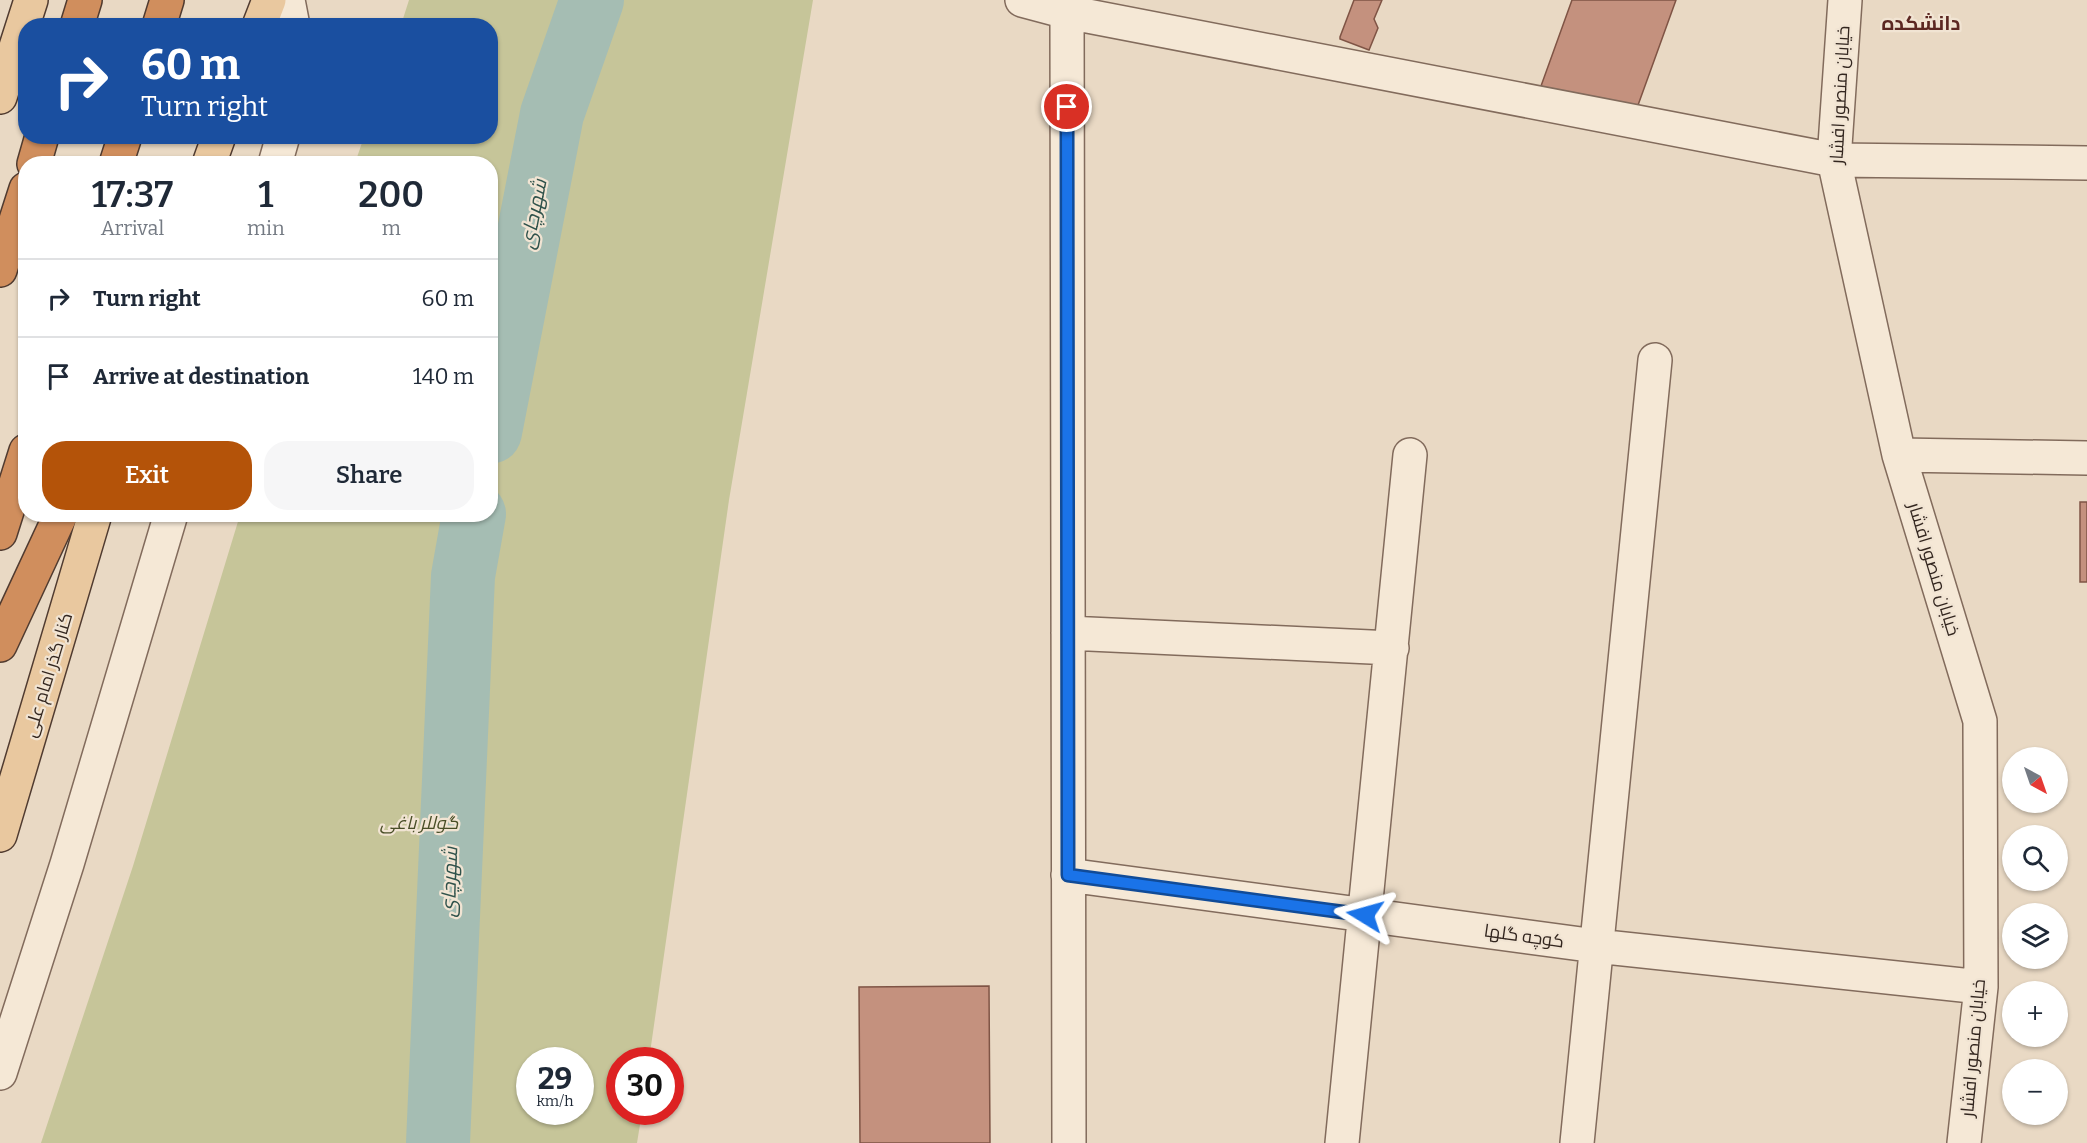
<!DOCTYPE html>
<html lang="en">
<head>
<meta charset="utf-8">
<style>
  body { margin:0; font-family:Bitter,Cairo,serif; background:#f6f6f7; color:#1f2937; height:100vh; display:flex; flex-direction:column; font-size:22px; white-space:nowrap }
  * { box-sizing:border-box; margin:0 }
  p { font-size:20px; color:#747a83 }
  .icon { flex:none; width:33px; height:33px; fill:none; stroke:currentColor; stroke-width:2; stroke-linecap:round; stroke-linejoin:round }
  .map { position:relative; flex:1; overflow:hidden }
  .sheet { position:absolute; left:18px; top:156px; width:480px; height:366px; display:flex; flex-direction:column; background:#fff; border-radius:24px; box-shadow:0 2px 4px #0004 }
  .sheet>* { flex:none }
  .top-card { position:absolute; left:18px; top:18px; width:480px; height:126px; border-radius:24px; box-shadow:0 2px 4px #0004; background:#1a4fa0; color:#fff; overflow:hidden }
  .needle { width:39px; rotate:140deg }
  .fabs { position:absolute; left:2002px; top:747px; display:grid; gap:12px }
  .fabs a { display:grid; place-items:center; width:66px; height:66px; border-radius:50%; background:#fff; box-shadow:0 2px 4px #0004; font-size:30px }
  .speed { position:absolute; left:516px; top:1047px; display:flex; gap:12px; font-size:30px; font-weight:700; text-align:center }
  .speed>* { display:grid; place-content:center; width:78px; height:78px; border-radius:50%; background:#fff; box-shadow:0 2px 4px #0004; line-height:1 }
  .speed small { font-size:15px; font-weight:400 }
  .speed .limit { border:9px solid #d22; background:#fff; color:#111 }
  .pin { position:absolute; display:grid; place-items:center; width:51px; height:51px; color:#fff; margin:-26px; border:3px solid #fff; border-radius:50%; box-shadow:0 2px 6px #0007 }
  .me { position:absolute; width:66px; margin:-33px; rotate:278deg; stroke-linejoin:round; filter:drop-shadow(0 0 4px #0008) }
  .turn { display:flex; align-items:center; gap:21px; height:126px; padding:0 24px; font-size:27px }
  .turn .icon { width:78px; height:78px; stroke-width:2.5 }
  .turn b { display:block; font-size:42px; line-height:51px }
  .eta { display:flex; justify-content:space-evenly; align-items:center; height:102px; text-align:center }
  .eta b { font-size:36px; font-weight:600; line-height:42px }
  .primary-button { display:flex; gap:12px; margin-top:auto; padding:12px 24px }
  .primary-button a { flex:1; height:69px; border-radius:24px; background:#b45309; color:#fff; font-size:24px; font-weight:600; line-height:69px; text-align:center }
  .primary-button a+a { background:#f6f6f7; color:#1f2937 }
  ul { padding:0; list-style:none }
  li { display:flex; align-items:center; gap:18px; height:78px; padding:0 24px; border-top:2px solid #e0e1e3 }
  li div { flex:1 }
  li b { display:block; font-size:22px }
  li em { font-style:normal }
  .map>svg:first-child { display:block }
</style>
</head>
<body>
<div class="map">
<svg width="2087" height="1143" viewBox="0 0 2087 1143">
  <rect width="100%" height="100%" fill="#e9d9c4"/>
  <path fill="#c6c599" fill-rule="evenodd" d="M 409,0 L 813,0 L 729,500 L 649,1060 L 620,1060 L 620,1112 L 642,1112 L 637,1143 L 41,1143 L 133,866 L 240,515 L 490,514 L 490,164 L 355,163 L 364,137 L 490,136 L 490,26 L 401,25 ZM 530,1060 L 580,1060 L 580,1112 L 530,1112 Z"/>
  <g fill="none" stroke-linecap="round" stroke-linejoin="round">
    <path stroke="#a5bdb3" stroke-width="64" d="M 490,432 L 552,114 L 592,0
      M 438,1143 L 463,576 L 474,514"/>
  </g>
  <path fill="#c4917e" stroke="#7f5445" stroke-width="1.5" d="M 1354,0 L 1382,0 L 1374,19 L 1378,28 L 1369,50 L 1340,39 L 1340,37 Z
    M 1572,0 L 1676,0 L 1633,119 L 1541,86 Z
    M 2080,502 L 2087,502 L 2087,582 L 2080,582 Z
    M 989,986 L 990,1143 L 860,1143 L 859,987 Z"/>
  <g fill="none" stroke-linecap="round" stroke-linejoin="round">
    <g stroke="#826b5c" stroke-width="36">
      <path id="minor" d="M 288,0 L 293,26
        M 1022,0 L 1067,12 L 1834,160 L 2087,163
        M 1845,0 L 1834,160 L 1899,455 L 1980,721 L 1981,987 L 1964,1143
        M 1067,12 L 1069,1143
        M 275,164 L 283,136
        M 1899,455 L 2087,458
        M 1068,633 L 1392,648
        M 1068,875 L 1596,946 L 1981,987
        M 0,1073 L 67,864 L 171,514
        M 1342,1143 L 1410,455
        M 1577,1143 L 1655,360"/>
    </g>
    <g stroke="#503b30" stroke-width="36">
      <path id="major" d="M 259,26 L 269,0
        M 0,97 L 31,0
        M 209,164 L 219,136
        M 0,835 L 95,514"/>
    </g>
    <g stroke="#503b30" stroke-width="36">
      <path id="highway" d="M 77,26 L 85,0
        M 159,26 L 167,0
        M 34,164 L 42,136
        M 116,164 L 125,136
        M 0,270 L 26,189
        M 0,533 L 26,451
        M 0,645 L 61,514"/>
    </g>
    <use href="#minor" stroke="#f5e8d6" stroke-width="33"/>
    <use href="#major" stroke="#e9c89f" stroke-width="33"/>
    <use href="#highway" stroke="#d08e5d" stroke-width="33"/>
  </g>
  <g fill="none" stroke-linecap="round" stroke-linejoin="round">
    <g stroke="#114b97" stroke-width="15">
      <path id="route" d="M 1067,107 L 1068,875 L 1365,915"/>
    </g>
    <use href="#route" stroke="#1a73e8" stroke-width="10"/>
  </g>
  <g text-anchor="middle" stroke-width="4.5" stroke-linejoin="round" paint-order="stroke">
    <g font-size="18" fill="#33261f" stroke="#f1e4d3">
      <text transform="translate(1840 95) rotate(-87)" y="6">خیابان منصور افشار</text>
      <text transform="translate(1934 569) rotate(73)" y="6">خیابان منصور افشار</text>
      <text transform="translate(48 675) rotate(-73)" y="6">کنار گذر امام علی</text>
      <text transform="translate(1524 936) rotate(8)" y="6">کوچه گلها</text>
      <text transform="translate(1973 1048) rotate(-85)" y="6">خیابان منصور افشار</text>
    </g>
    <g font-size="18" font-style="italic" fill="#494e27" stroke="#f1e4d3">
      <text x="419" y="829">گوللر باغی</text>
    </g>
    <g font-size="20" font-weight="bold" fill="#5c2722" stroke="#f1e4d3">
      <text x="1921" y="30">دانشکده</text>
    </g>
    <g font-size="20" font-style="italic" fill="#2f524b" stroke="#f1e4d3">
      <text transform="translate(533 214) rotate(-79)" y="7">شهرچای</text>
      <text transform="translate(449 882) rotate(-88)" y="7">شهرچای</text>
    </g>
  </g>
</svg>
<div class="fabs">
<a><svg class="needle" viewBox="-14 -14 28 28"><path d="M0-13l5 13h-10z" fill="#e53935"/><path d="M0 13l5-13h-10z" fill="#747a83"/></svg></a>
<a><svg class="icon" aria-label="search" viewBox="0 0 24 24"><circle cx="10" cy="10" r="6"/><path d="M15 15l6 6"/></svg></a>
<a><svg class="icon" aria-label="layers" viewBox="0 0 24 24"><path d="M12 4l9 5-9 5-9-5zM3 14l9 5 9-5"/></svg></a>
<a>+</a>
<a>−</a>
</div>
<div class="speed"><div>29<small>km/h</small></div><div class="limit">30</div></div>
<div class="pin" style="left:1067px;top:107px;background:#d93025"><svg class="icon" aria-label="arrive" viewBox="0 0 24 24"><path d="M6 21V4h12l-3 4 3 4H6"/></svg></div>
<svg class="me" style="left:1365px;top:915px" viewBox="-20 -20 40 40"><path d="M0-17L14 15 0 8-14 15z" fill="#1a73e8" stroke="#fff" stroke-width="4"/></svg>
<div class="top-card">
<div class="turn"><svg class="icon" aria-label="right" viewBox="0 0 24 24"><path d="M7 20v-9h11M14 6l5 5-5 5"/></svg><div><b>60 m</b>Turn right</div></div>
</div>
<section class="sheet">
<div class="eta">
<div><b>17:37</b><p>Arrival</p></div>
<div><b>1</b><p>min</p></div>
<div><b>200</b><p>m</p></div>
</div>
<ul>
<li><svg class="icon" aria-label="right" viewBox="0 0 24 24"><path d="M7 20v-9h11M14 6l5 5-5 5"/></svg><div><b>Turn right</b></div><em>60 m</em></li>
<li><svg class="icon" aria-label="arrive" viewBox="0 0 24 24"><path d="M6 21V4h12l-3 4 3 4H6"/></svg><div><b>Arrive at destination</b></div><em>140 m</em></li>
</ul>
<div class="primary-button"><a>Exit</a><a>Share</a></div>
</section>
</div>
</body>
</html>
